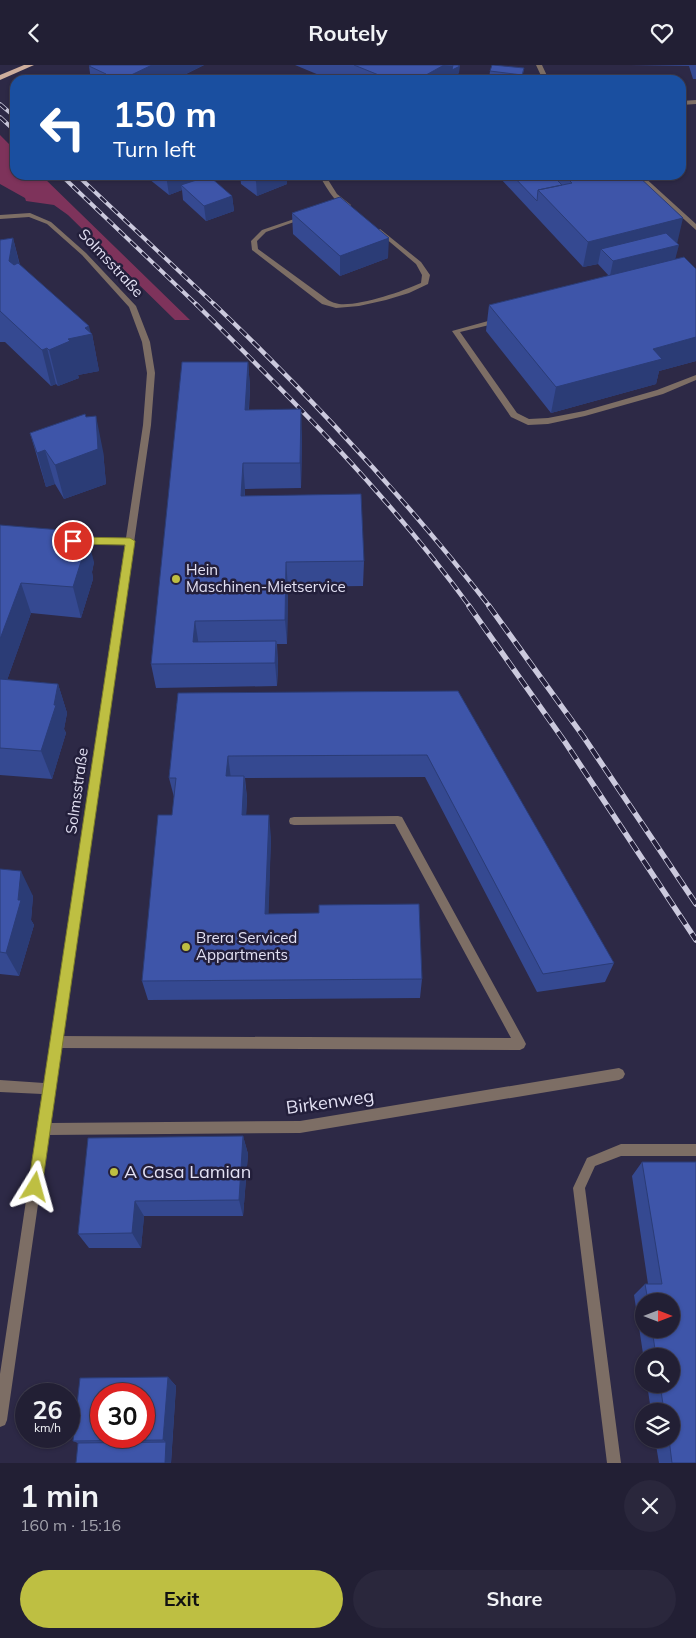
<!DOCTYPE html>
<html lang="en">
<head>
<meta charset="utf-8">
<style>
  body { margin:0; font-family:Mulish,sans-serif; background:#2a273c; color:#f1f3f6; height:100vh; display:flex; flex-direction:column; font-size:19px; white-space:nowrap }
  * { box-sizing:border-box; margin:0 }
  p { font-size:16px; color:#a2a2ac }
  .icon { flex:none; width:28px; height:28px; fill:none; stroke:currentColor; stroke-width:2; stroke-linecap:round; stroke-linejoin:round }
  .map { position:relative; height:1398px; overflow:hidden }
  .panel { display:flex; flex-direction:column; background:#221f34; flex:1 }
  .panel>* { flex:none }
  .top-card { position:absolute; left:10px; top:10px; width:676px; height:105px; border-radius:15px; box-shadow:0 1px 4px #0004,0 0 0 1px #3f3d4f; background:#1a4fa0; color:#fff; overflow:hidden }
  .needle { width:32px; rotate:90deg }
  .buttons { position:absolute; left:635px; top:1228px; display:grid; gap:10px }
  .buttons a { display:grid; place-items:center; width:45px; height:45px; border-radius:50%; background:#221f34; box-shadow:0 1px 4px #0004,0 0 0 1px #3f3d4f; font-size:25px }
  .speed { position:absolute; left:15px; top:1318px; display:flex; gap:10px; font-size:25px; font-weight:700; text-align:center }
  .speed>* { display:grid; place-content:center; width:65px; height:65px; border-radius:50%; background:#221f34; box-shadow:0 1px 4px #0004,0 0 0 1px #3f3d4f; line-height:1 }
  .speed small { font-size:12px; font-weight:400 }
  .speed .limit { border:8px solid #d22; background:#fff; color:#111 }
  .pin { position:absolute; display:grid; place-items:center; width:42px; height:42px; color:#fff; margin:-21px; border:2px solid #fff; border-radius:50%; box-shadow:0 1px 5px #0007 }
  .me { position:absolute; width:55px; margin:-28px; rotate:8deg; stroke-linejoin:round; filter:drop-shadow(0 0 4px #0008) }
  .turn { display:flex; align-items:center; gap:18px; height:105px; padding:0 20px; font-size:22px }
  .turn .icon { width:65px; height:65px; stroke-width:2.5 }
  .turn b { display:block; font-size:35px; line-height:42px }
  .round { display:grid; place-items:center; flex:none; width:52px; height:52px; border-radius:26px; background:#2a273c }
  .headline { display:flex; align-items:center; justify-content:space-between; height:85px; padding:0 20px }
  h1 { font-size:30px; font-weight:700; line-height:38px }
  .primary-button { display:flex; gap:10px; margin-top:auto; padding:10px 20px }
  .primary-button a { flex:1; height:58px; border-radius:30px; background:#bebf42; color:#111; font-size:20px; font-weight:700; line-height:58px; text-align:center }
  .primary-button a+a { background:#2a273c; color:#f1f3f6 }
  header { display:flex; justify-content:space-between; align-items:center; height:65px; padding:0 20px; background:#221f34; font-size:22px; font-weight:700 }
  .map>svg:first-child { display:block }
</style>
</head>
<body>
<header><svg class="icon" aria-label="back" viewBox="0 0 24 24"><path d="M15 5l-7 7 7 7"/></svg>Routely<svg class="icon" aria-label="heart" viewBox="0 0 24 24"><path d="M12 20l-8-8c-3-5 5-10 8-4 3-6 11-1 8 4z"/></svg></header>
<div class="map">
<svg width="696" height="1398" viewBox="0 0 696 1398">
  <rect width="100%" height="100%" fill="#2d2946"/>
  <path fill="#7e335b" d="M 0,70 L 15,85 L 15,110 L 41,110 L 190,255 L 175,255 L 68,150 L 54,140 L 26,136 L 25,133 L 0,119 Z"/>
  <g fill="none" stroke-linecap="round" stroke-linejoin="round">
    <path fill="#7d6e65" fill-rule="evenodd" d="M 319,110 L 325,110 L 337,129 L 351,140 L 351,142 C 336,143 326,121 319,110 Z
      M 303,151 L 308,152 L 266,167 L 257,176 L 258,184 L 328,235 C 331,237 335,238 339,239 C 360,241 401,227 421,218 L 422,210 L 416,199 L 378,167 L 377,166 L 380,164 L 421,197 L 430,210 L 428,219 L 409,228 L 386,235 L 359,241 L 336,243 L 322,239 L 252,185 L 251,176 L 262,165 Z
      M 499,253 L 503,255 L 502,257 L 460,267 L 517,348 L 529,354 L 548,353 L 584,346 L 657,325 L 696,310 L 696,315 L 663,329 L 585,351 L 548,359 L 528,360 L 511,352 L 452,266 Z
      M 76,473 L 130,473 L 134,476 L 130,479 L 76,479 L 72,476 Z
      M 398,751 L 402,752 L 524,975 L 526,979 L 524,983 L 520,985 L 56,983 L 52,981 L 50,977 L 52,973 L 56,971 L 511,973 L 395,759 L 294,760 L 290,759 L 289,756 L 290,753 L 294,752 Z
      M 621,1079 L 696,1079 L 696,1091 L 621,1091 L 595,1101 L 585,1123 L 621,1398 L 607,1398 L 573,1123 L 587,1093 Z"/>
    <path fill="#7d6e65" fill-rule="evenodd" d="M 536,0 L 542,0 L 549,15 L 543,15 Z
      M 696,35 L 696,39 L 681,40 L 681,36 Z
      M 635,110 L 642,110 L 696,159 L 696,165 Z
      M 30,148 L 51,157 L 86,188 L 136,241 L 150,277 L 155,308 L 151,360 L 50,1058 L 300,1056 L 619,1003 L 623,1005 L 625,1009 L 623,1013 L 619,1015 L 300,1068 L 48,1070 L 7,1355 L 5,1360 L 0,1362 L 0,1309 L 42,1029 L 0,1027 L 0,1015 L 44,1018 L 143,360 L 147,308 L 142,277 L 129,242 L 82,190 L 47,159 L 29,152 L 0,154 L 0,150 Z"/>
    <path fill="#cdad9c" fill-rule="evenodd" d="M 24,0 L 34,0 L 0,15 L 0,10 Z"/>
    <g stroke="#cbc9dd" stroke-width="4">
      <path id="rail-far2" d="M 0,39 L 15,52
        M 0,52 L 15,66
        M 61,110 L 198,241
        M 77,110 L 216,241"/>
    </g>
    <g stroke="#cbc9dd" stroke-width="4.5">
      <path id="rail-far1" d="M 196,239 C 293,335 390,432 470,542
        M 214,239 C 313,334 406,434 490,542"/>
    </g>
    <g stroke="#cbc9dd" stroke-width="5.5">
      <path id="rail" d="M 469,541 L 565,677 L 696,875
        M 489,541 L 583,671 L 696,839"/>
    </g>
    <use href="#rail-far2" stroke="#231f3b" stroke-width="2.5" stroke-dasharray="8" stroke-linecap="butt"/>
    <use href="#rail-far1" stroke="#231f3b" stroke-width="3" stroke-dasharray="9" stroke-linecap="butt"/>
    <use href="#rail" stroke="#231f3b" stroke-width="4" stroke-dasharray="11" stroke-linecap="butt"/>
  </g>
  <path fill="#354991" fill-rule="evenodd" d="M 91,0 L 204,0 L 174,15 L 91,15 L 89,1 Z
    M 295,0 L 458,0 L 459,8 L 452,12 L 452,14 L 464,15 L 331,15 Z
    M 630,0 L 696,0 L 696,14 L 693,14 L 689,1 Z
    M 524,3 L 522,15 L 501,15 L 489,14 L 490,6 Z
    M 144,110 L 206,110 L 207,112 L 232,131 L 234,146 L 206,156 L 183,135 L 182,125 L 169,130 Z
    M 240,110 L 287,110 L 287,119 L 257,131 L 241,119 Z
    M 500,110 L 637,110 L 677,178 L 675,194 L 696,204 L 696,296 L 659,306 L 656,319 L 551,348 L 486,266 L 489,240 L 609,211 L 598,199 L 583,202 L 500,113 Z
    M 292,148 L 388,193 L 340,211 L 293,169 Z
    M 13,173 L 20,200 L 92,269 L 99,306 L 78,310 L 79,313 L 58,321 L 56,319 L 51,321 L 5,277 L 0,277 L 0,175 Z
    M 248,297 L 250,322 L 249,345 L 302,370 L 301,423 L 245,424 L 245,431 L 364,496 L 363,521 L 288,522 L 287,579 L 277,579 L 278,600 L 277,621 L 156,623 L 151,599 Z
    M 30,368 L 103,386 L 106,419 L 64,434 L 55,419 L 46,422 Z
    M 0,460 L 94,497 L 92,507 L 93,514 L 81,553 L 31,548 L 7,615 L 58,619 L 67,648 L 64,664 L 66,668 L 52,714 L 0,710 Z
    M 458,626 L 614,898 L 605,917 L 537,927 L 425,712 L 245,713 L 247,733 L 246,750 L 271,772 L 268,849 L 422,914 L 420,933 L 148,935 L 142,916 L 172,750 L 174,732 L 169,713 L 178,628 Z
    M 0,804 L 33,831 L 31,855 L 34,860 L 19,911 L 0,909 Z
    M 243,1071 L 248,1089 L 243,1151 L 144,1151 L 141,1183 L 89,1183 L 78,1169 Z
    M 642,1097 L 696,1097 L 696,1398 L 659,1398 L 655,1374 L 671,1374 L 671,1346 L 651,1346 L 647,1319 L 671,1319 L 671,1291 L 644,1291 L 644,1295 L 634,1230 L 645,1219 L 648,1219 L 632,1111 ZM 644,1236 L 671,1236 L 671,1264 L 644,1264 Z
    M 168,1312 L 176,1321 L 171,1398 L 78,1378 L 73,1376 Z"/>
  <path fill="#2b3c76" d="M 152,0 L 204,0 L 174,15 L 127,15 L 127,12 Z
    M 444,0 L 460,1 L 459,8 L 452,12 L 452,15 L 417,15 Z
    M 166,110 L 206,110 L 207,116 L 181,120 L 182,125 L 169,130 Z
    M 271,110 L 287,110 L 287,119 L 257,131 L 256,116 Z
    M 232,131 L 234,146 L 206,156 L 204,141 Z
    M 683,153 L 677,179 L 601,184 L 598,199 L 583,202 L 588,177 Z
    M 13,173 L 22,210 L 9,196 Z
    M 389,173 L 388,193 L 340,211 L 340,191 Z
    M 679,180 L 675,195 L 610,211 L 613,196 Z
    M 89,261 L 91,269 L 92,269 L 99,306 L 78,310 L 79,313 L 58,321 L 49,285 L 68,274 L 85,263 Z
    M 696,272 L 696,296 L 659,306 L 656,319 L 551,348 L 556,322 L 653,284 Z
    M 47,283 L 56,319 L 51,321 L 42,285 Z
    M 248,297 L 250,322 L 247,370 L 245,345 Z
    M 301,344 L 302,370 L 301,423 L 300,398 Z
    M 96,351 L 103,386 L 106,419 L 64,434 L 55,400 Z
    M 45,385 L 55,419 L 46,422 L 37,388 Z
    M 243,398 L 245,424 L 243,456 L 241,431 Z
    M 86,467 L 94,497 L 92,507 L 93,514 L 81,553 L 73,522 Z
    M 286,497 L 288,522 L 287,579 L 285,555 Z
    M 21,518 L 31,548 L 0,635 L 0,574 Z
    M 195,556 L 199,581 L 193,577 Z
    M 276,576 L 278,600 L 277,621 L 275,598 Z
    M 58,619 L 67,648 L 64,664 L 66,668 L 52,714 L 41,686 L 54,640 Z
    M 228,691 L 231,714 L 226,711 Z
    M 244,711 L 247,733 L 245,772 L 242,750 Z
    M 269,750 L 271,772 L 268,869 L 265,849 Z
    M 21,806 L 33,831 L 31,855 L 34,860 L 19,911 L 6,888 L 18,835 Z
    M 243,1071 L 248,1089 L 243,1151 L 239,1135 Z
    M 135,1136 L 144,1151 L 141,1183 L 132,1168 Z
    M 168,1312 L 176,1321 L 172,1381 L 163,1375 Z
    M 166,1377 L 172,1381 L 171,1398 L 165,1398 Z"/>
  <path fill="#3e55a9" stroke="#2b3c76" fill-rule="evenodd" d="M 91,0 L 152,0 L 127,12 L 129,13 L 127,15 L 93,15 L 106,9 L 89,1 Z
    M 354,0 L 444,0 L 417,15 L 391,15 Z
    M 453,0 L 458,0 L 460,1 L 452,5 Z
    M 492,0 L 493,0 L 524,3 L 522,10 L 490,6 Z
    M 457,12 L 464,15 L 451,15 Z
    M 502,14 L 520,15 L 502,15 Z
    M 248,110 L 271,110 L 256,116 Z
    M 512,110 L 552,110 L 562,120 L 538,125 L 537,136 Z
    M 564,110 L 637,110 L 683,153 L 588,177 L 538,125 L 572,118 Z
    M 209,111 L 232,131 L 204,141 L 181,120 Z
    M 340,132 L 389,173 L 340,191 L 292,148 Z
    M 666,168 L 679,180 L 613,196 L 601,184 Z
    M 13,173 L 9,196 L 14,200 L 18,198 L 89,261 L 85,263 L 92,269 L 68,274 L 70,276 L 49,285 L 47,283 L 42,285 L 0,246 L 0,175 Z
    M 684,192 L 696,204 L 696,272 L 653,284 L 662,294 L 556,322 L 489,240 Z
    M 182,297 L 248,297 L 245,345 L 301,344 L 300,398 L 243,398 L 241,431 L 361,429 L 364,496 L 286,497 L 285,555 L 195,556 L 193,577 L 276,576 L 275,598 L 151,599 Z
    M 85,349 L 86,352 L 96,351 L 98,384 L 55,400 L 45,385 L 37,388 L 30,368 Z
    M 0,460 L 86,467 L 82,483 L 85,484 L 73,522 L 21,518 L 0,574 Z
    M 0,614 L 58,619 L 54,640 L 56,640 L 41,686 L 0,683 Z
    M 458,626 L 614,898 L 543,909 L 427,690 L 228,691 L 226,711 L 244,711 L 242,750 L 269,750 L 265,849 L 319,848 L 319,840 L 419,839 L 422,914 L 142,916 L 158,750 L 172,750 L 176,713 L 169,713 L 178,628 Z
    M 0,804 L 21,806 L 18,835 L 21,835 L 6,888 L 0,887 Z
    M 243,1071 L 239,1135 L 135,1136 L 132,1168 L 78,1169 L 88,1073 Z
    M 642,1097 L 696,1097 L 696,1398 L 672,1398 L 669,1374 L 671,1374 L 671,1346 L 664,1346 L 660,1319 L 671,1319 L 671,1291 L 656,1291 L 652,1264 L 671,1264 L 671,1236 L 648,1236 L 645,1219 L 662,1219 Z
    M 168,1312 L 163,1375 L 73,1376 L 80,1313 ZM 101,1329 L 144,1329 L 144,1371 L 101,1371 Z
    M 166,1377 L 165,1398 L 76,1398 L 78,1378 Z"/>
  <path fill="#bebf42" stroke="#7c7c2b" d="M 73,472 L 130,473 L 135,476 L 42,1122 L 40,1127 L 35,1129 L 30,1127 L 28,1122 L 125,480 L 73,479 L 68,476 Z"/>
  <g fill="#bebf42" stroke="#231f3b" stroke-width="2">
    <circle cx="176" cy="514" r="5"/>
    <circle cx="186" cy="882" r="5"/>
    <circle cx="114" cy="1107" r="5"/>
  </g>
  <g text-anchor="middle" stroke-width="5" stroke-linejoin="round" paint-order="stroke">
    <g font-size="15" fill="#e3e1f4" stroke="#231f3b">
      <text transform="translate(111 198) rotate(47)" y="5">Solmsstraße</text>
      <text transform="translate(77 726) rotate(-82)" y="5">Solmsstraße</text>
    </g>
    <g font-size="15" fill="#e3e1f4" stroke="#231f3b" text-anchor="start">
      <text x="186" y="510">Hein<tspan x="186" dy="17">Maschinen-Mietservice</tspan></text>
      <text x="196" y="878">Brera Serviced<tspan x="196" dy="17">Appartments</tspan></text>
    </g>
    <g font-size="18" fill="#e3e1f4" stroke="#231f3b">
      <text transform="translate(330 1037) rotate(-8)" y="6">Birkenweg</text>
    </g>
    <g font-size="18" fill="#e3e1f4" stroke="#231f3b" text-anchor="start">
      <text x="124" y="1113">A Casa Lamian</text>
    </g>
  </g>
</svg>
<div class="buttons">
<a><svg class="needle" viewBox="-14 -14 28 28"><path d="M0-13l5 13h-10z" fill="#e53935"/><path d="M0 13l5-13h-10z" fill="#a2a2ac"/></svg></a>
<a><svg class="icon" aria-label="search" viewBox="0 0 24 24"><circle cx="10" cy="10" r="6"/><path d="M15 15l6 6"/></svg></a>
<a><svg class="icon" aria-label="layers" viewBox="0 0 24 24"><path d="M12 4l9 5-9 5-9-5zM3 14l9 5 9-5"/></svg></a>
</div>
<div class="speed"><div>26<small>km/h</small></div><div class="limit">30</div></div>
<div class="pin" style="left:73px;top:476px;background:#d93025"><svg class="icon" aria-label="arrive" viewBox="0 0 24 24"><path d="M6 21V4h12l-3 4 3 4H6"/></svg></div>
<svg class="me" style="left:35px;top:1122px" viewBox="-20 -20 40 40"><path d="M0-17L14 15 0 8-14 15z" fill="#bebf42" stroke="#fff" stroke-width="4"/></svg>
<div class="top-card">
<div class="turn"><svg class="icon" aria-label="left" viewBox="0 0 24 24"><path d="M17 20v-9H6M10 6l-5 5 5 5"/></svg><div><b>150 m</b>Turn left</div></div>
</div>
</div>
<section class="panel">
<div class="headline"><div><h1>1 min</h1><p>160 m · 15:16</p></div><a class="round"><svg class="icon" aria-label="close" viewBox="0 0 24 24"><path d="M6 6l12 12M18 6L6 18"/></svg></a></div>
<div class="primary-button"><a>Exit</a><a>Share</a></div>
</section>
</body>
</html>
